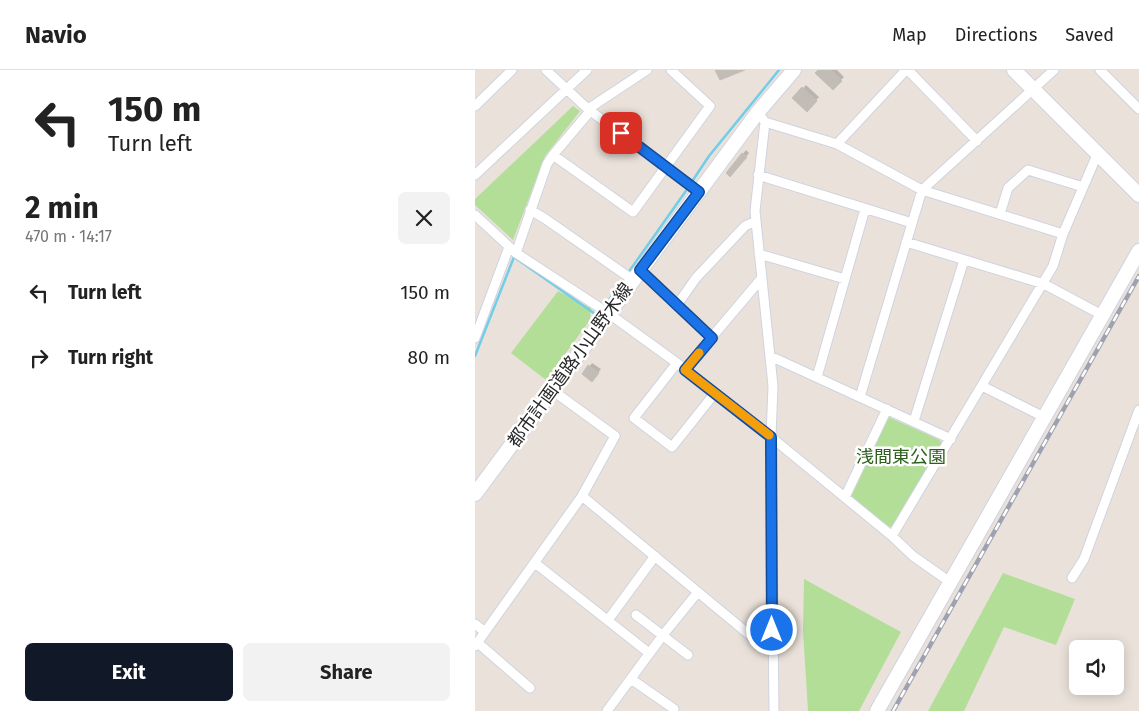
<!DOCTYPE html>
<html lang="en">
<head>
<meta charset="utf-8">
<style>
  body { margin:0; font-family:"Fira Sans","Noto Sans JP",sans-serif; background:#f2f2f2; color:#222; height:100vh; display:flex; flex-direction:column; font-size:19px; white-space:nowrap }
  * { box-sizing:border-box; margin:0 }
  p { font-size:16px; color:#767676 }
  .icon { flex:none; width:28px; height:28px; fill:none; stroke:currentColor; stroke-width:2; stroke-linecap:round; stroke-linejoin:round }
  .map { position:relative; flex:1; overflow:hidden }
  .drawer { display:flex; flex-direction:column; background:#fff; width:475px }
  .drawer>* { flex:none }
  .guide { background:#fff; color:#222; overflow:hidden }
  .fabs { position:absolute; left:594px; top:570px; display:grid; gap:10px }
  .fabs a { display:grid; place-items:center; width:55px; height:55px; border-radius:8px; background:#fff; box-shadow:0 2px 12px #0003; font-size:25px }
  .pin { position:absolute; display:grid; place-items:center; width:42px; height:42px; color:#fff; margin:-21px; border-radius:10px; box-shadow:0 2px 8px #0006 }
  .me { position:absolute; width:55px; margin:-28px; rotate:0deg; stroke-linejoin:round; filter:drop-shadow(0 0 4px #0008) }
  .turn { display:flex; align-items:center; gap:18px; height:105px; padding:0 25px; font-size:22px }
  .turn .icon { width:65px; height:65px; stroke-width:2.5 }
  .turn b { display:block; font-size:35px; line-height:42px }
  .round { display:grid; place-items:center; flex:none; width:52px; height:52px; border-radius:8px; background:#f2f2f2 }
  .headline { display:flex; align-items:center; justify-content:space-between; height:85px; padding:0 25px }
  h1 { font-size:30px; font-weight:700; line-height:38px }
  .cta { display:flex; gap:10px; margin-top:auto; padding:10px 25px }
  .cta a { flex:1; height:58px; border-radius:8px; background:#111827; color:#fff; font-size:20px; font-weight:700; line-height:58px; text-align:center }
  .cta a+a { background:#f2f2f2; color:#222 }
  ul { padding:0; list-style:none }
  li { display:flex; align-items:center; gap:15px; height:65px; padding:0 25px }
  li div { flex:1 }
  li b { display:block; font-size:19px }
  li em { font-style:normal }
  header { display:flex; align-items:center; gap:30px; box-sizing:border-box; height:70px; padding:0 25px; background:#fff; border-bottom:1px solid #e0e0e0 }
  header strong { font-size:24px }
  nav { display:flex; gap:28px; margin-inline-start:auto; font-size:18px }
  main { display:flex; flex:1; min-height:0 }
  .map>svg:first-child { display:block }
</style>
</head>
<body>
<header>
<strong>Navio</strong>
<nav><a>Map</a><a>Directions</a><a>Saved</a></nav>
</header>
<main>
<section class="drawer">
<div class="guide">
<div class="turn"><svg class="icon" aria-label="left" viewBox="0 0 24 24"><path d="M17 20v-9H6M10 6l-5 5 5 5"/></svg><div><b>150 m</b>Turn left</div></div>
</div>
<div class="headline"><div><h1>2 min</h1><p>470 m · 14:17</p></div><a class="round"><svg class="icon" aria-label="close" viewBox="0 0 24 24"><path d="M6 6l12 12M18 6L6 18"/></svg></a></div>
<ul>
<li><svg class="icon" aria-label="left" viewBox="0 0 24 24"><path d="M17 20v-9H6M10 6l-5 5 5 5"/></svg><div><b>Turn left</b></div><em>150 m</em></li>
<li><svg class="icon" aria-label="right" viewBox="0 0 24 24"><path d="M7 20v-9h11M14 6l5 5-5 5"/></svg><div><b>Turn right</b></div><em>80 m</em></li>
</ul>
<div class="cta"><a>Exit</a><a>Share</a></div>
</section>
<div class="map">
<svg width="664" height="641" viewBox="0 0 664 641">
  <rect width="100%" height="100%" fill="#eae2da"/>
  <path fill="#b3de98" d="M 98,36 L 105,41 L 70,86 L 38,170 L 0,135 L 0,129 Z
    M 83,221 L 116,238 L 115,250 L 71,310 L 36,283 Z
    M 411,346 L 465,370 L 467,374 L 420,455 L 414,457 L 376,426 Z
    M 528,503 L 600,529 L 581,575 L 529,557 L 489,641 L 453,641 Z
    M 329,509 L 426,562 L 384,641 L 333,641 L 328,561 Z"/>
  <path fill="#0003" d="M 345,0 L 362,0 L 369,7 L 358,18 Z
    M 331,15 L 344,27 L 332,40 L 319,28 Z
    M 271,80 L 274,83 L 258,102 L 253,103 Z
    M 117,293 L 126,299 L 120,307 L 109,304 Z"/>
  <g fill="none" stroke-linecap="round" stroke-linejoin="round">
    <path stroke="#71cde8" stroke-width="2.5" d="M 216,113 L 234,86 L 304,0
      M 153,203 L 213,118
      M 0,286 L 39,187 L 123,246 L 150,207"/>
  </g>
  <path fill="#c2bcb7" stroke="#c5beb4" d="M 240,0 L 270,0 L 245,10 Z
    M 343,0 L 356,0 L 367,11 L 358,20 L 340,3 Z
    M 327,17 L 342,31 L 332,42 L 317,28 Z
    M 267,83 L 272,87 L 255,107 L 251,103 Z
    M 113,295 L 124,303 L 117,312 L 107,304 Z"/>
  <g fill="none" stroke-linecap="round" stroke-linejoin="round">
    <g stroke="#cfd3e0" stroke-width="11">
      <path id="street" d="M 71,0 L 113,39 L 223,122
        M 433,0 L 502,71
        M 625,0 L 664,39
        M 0,36 L 37,0
        M 113,39 L 172,0
        M 283,42 L 290,52 L 280,141 L 298,316 L 296,367 L 299,641
        M 290,52 L 362,74 L 447,120 L 588,164
        M 362,74 L 431,0
        M 78,85 L 158,142 L 235,36 L 196,0
        M 0,105 L 112,0
        M 283,105 L 437,153
        M 55,140 L 69,148 L 158,210
        M 525,144 L 533,118 L 553,100 L 608,117
        M 0,145 L 41,183 L 133,243 L 202,293 L 296,367 L 417,466 L 438,486 L 475,512
        M 431,172 L 569,214 L 627,245
        M 41,183 L 72,94 L 78,85 L 116,40
        M 284,184 L 370,209
        M 165,200 L 237,268
        M 202,235 L 221,208 L 270,156 L 281,151
        M 0,268 L 34,177
        M 295,286 L 476,369
        M 202,293 L 159,348 L 197,377 L 240,323
        M 210,299 L 286,209
        M 342,307 L 390,139
        M 507,316 L 569,347
        M 385,327 L 447,120 L 579,0
        M 439,351 L 489,190
        M 107,426 L 282,571 L 297,578
        M 370,427 L 412,339
        M 417,466 L 578,196 L 588,164 L 622,85
        M 60,493 L 174,583
        M 597,508 L 609,489 L 664,340
        M 161,545 L 213,585
        M 133,550 L 180,486
        M 0,554 L 10,562
        M 3,573 L 55,618
        M 0,576 L 107,426 L 140,366 L 77,320
        M 156,609 L 199,639
        M 132,641 L 188,565 L 223,522"/>
    </g>
    <g stroke="#cfd3e0" stroke-width="16">
      <path id="secondary" d="M 539,0 L 664,125
        M 0,424 L 283,42 L 319,0
        M 402,641 L 664,181"/>
    </g>
    <use href="#street" stroke="#fff" stroke-width="9"/>
    <use href="#secondary" stroke="#fff" stroke-width="14"/>
    <g stroke="#9da1b1" stroke-width="4.5">
      <path id="rail" d="M 418,641 L 664,206"/>
    </g>
    <use href="#rail" stroke="#fff" stroke-width="2.5" stroke-dasharray="8" stroke-linecap="butt"/>
  </g>
  <g fill="none" stroke-linecap="round" stroke-linejoin="round">
    <g stroke="#114b97" stroke-width="12">
      <path id="route" d="M 146,63 L 224,122 L 165,200 L 237,268 L 210,300 L 296,367 L 297,560"/>
    </g>
    <use href="#route" stroke="#1a73e8" stroke-width="9"/>
    <path stroke="#f59e0b" stroke-width="9" d="M 224,283 L 210,300 L 294,365"/>
  </g>
  <g text-anchor="middle" stroke-width="5" stroke-linejoin="round" paint-order="stroke">
    <g font-size="18" fill="#282828" stroke="#fff">
      <text transform="translate(95 295) rotate(-54)" y="6">都市計画道路小山野木線</text>
    </g>
    <g font-size="18" fill="#2e601d" stroke="#fff">
      <text x="426" y="393">浅間東公園</text>
    </g>
  </g>
</svg>
<div class="fabs">
<a><svg class="icon" aria-label="sound" viewBox="0 0 24 24"><path d="M4 9h4l5-4v14l-5-4H4zM17 9q2 3 0 6"/></svg></a>
</div>
<div class="pin" style="left:146px;top:63px;background:#d93025"><svg class="icon" aria-label="arrive" viewBox="0 0 24 24"><path d="M6 21V4h12l-3 4 3 4H6"/></svg></div>
<svg class="me" style="left:297px;top:560px" viewBox="-20 -20 40 40"><circle r="17" fill="#1a73e8" stroke="#fff" stroke-width="3"/><path d="M0-11L8 9 0 5-8 9z" fill="#fff"/></svg>
</div>
</main>
</body>
</html>
